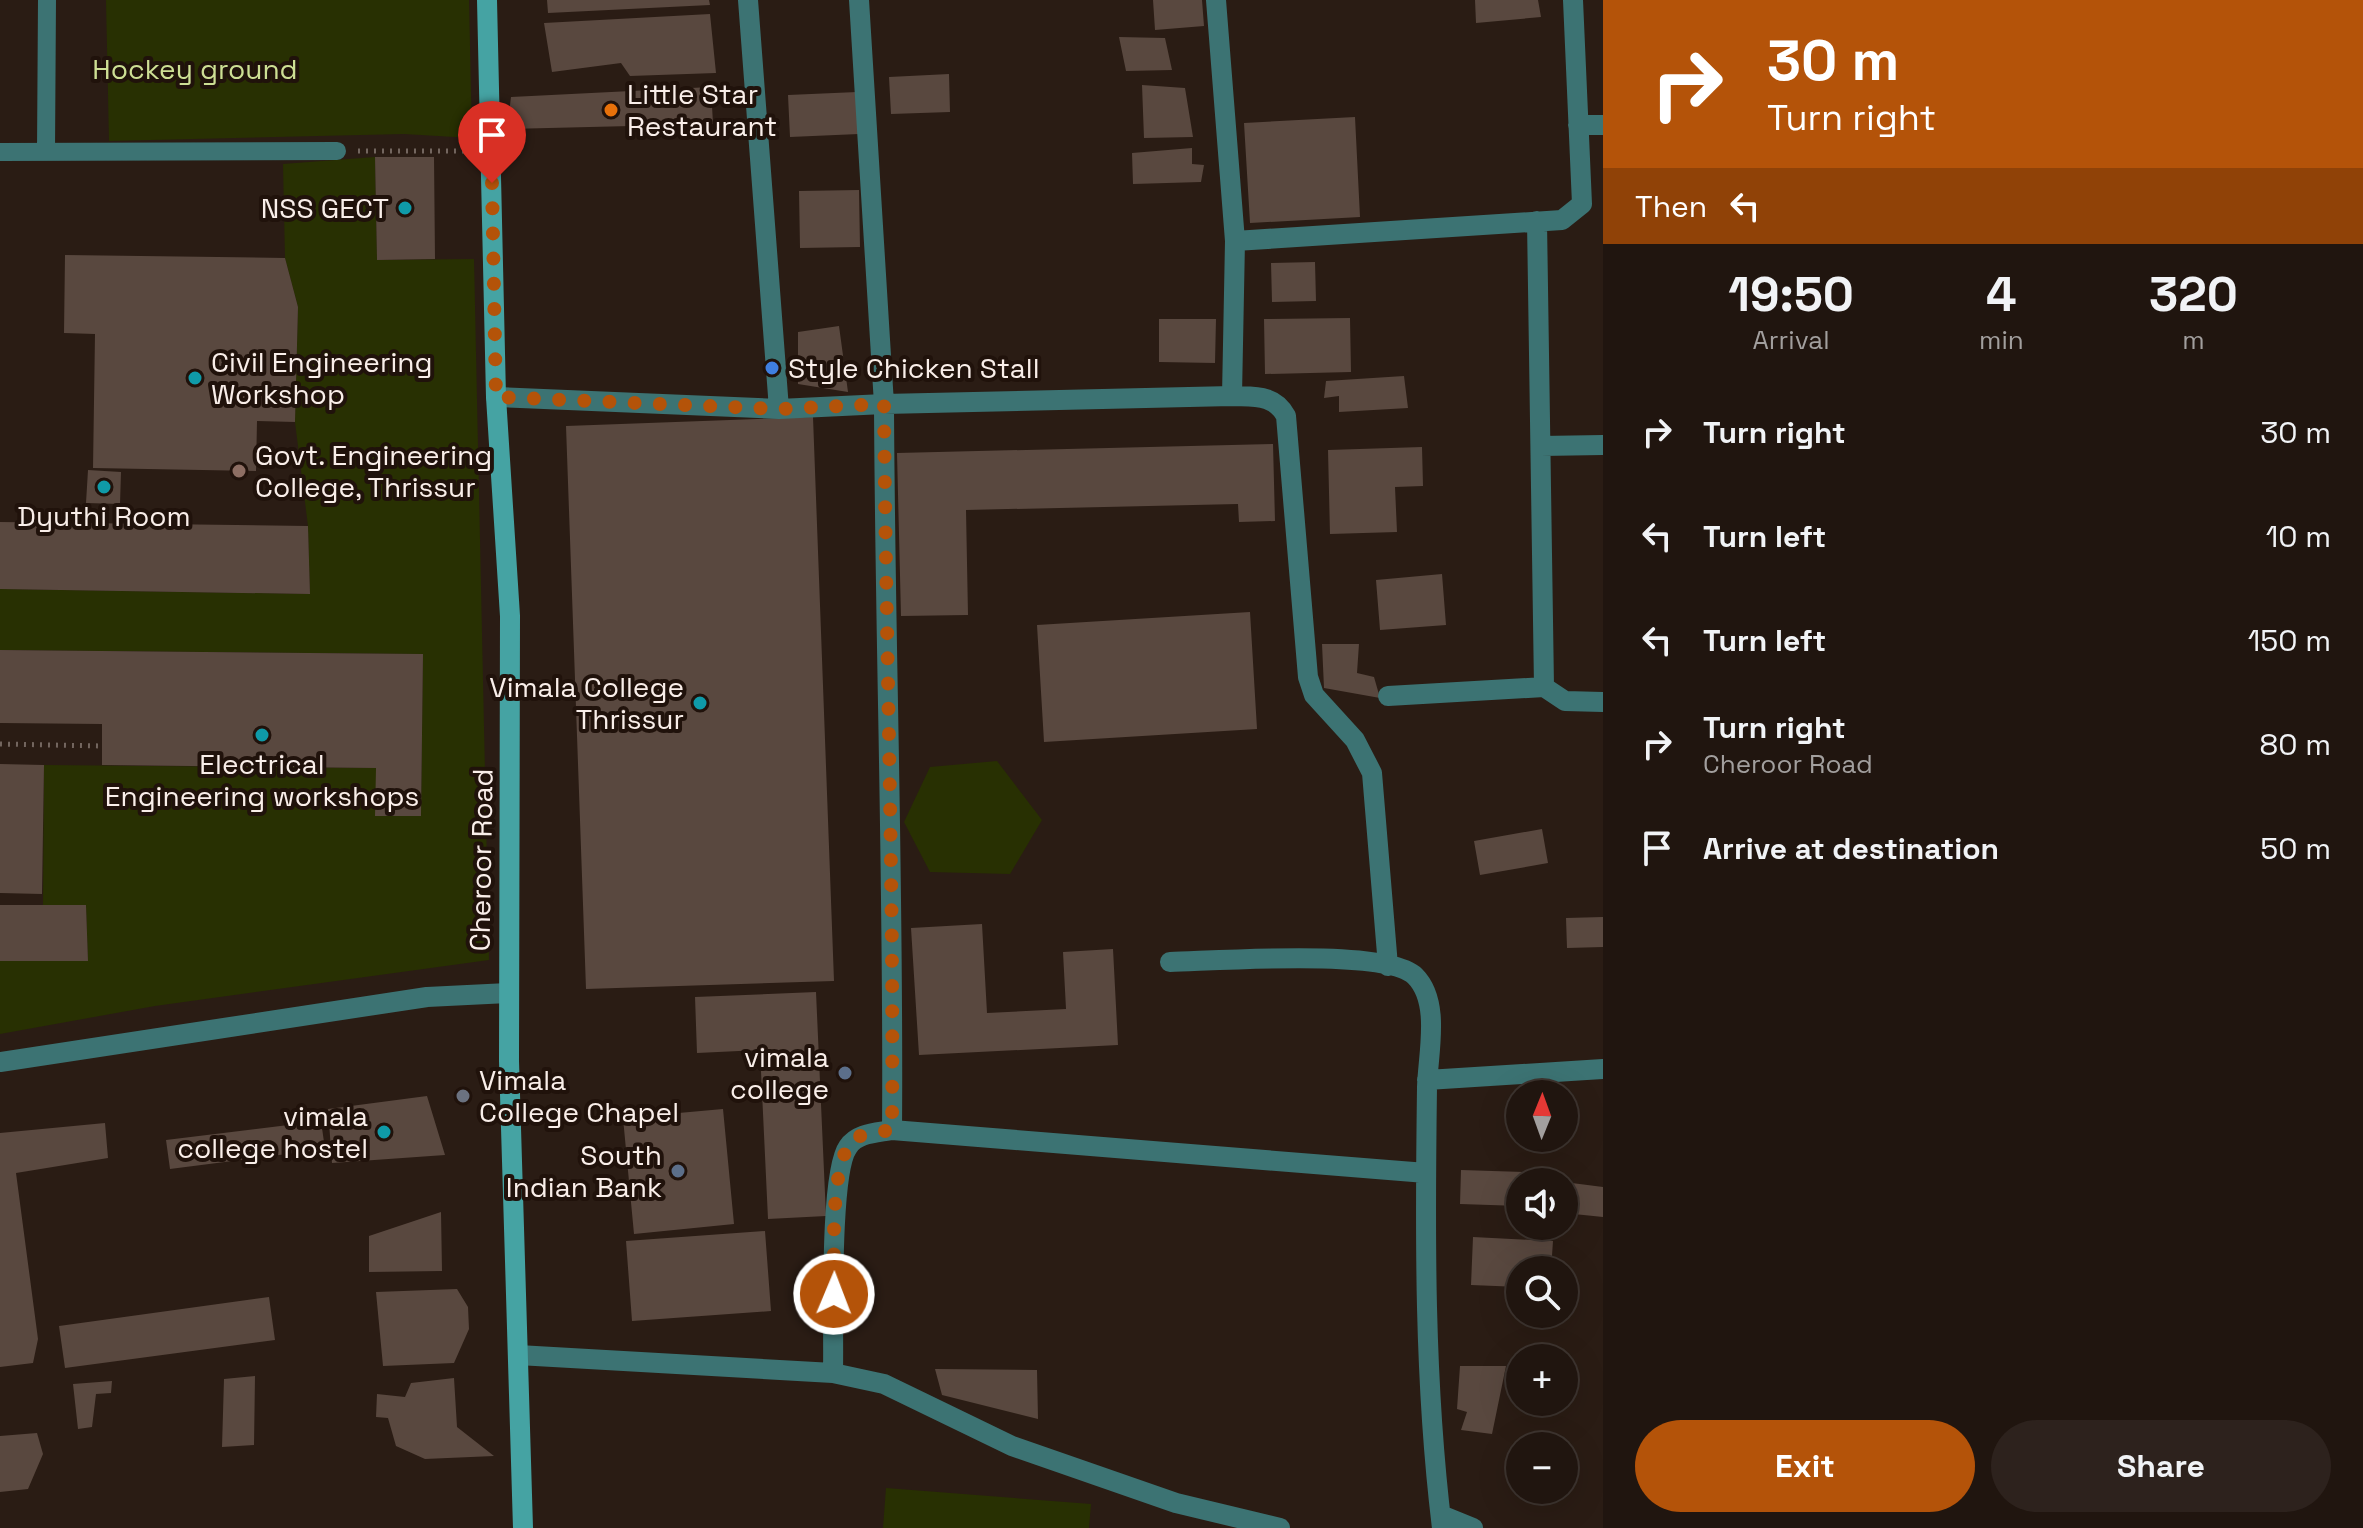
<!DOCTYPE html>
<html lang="en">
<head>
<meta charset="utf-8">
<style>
  body { margin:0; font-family:"Space Grotesk",sans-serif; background:#2d221d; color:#f1f3f6; height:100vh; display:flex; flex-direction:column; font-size:30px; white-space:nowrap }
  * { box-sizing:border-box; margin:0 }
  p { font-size:26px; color:#a29f9e }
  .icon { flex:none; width:44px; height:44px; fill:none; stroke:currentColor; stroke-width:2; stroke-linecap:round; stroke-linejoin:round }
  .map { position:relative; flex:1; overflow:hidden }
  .panel { display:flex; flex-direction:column; background:#20150f; width:760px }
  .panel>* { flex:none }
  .top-card { background:#b45309; color:#fff; overflow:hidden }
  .needle { width:52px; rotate:1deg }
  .buttons { position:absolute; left:1506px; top:1080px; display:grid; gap:16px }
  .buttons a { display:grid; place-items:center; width:72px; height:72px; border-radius:50%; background:#20150f; box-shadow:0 8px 32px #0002,0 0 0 2px #3d342f; font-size:40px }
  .pin { position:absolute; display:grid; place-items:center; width:68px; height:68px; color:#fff; margin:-82px -34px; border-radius:50% 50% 50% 0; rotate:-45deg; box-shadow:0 0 8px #0007 }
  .pin .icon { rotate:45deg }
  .me { position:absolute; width:88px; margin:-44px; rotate:1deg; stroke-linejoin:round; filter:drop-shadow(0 0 6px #0008) }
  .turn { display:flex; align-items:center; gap:28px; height:168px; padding:0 32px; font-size:36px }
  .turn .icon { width:104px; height:104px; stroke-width:2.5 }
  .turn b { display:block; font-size:56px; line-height:68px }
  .then { display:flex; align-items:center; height:76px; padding:0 32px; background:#0003; gap:16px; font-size:30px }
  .eta { display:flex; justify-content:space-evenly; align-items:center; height:136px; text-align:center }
  .eta b { font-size:48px; font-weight:800; line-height:56px }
  .action { display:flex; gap:16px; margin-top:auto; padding:16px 32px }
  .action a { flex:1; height:92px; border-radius:48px; background:#b45309; color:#fff; font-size:32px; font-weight:800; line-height:92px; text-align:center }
  .action a+a { background:#2d221d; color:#f1f3f6 }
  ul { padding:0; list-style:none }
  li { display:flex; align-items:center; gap:24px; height:104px; padding:0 32px }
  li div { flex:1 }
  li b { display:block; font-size:30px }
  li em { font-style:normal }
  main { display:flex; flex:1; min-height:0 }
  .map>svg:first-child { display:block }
</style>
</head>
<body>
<main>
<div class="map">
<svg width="1603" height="1528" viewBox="0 0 1603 1528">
  <rect width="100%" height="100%" fill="#2a1c14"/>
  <path fill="#283002" d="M 106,0 L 469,0 L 472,138 L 404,134 L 109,141 Z
    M 375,157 L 377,260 L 474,259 L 489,960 L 155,1006 L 0,1034 L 0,961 L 88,961 L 86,905 L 43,905 L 44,765 L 376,768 L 376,816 L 421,816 L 423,654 L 0,650 L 0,589 L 310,594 L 308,526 L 295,422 L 298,307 L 285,258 L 283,164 Z
    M 997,761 L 1042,820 L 1010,874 L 930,872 L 904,822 L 930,767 Z
    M 886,1488 L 1091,1504 L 1089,1528 L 883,1528 Z"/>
  <path fill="#59483f" d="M 547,0 L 709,0 L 710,5 L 548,13 Z
    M 1153,0 L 1202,0 L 1204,26 L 1155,30 Z
    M 1475,0 L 1538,0 L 1541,17 L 1476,23 Z
    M 710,14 L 716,73 L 630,76 L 621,63 L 552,72 L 544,23 Z
    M 1119,37 L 1165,38 L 1172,70 L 1126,71 Z
    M 949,74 L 950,112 L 891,114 L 889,77 Z
    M 1142,85 L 1185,88 L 1193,137 L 1144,138 Z
    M 711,87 L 713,124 L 507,129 L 511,97 Z
    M 857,92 L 859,134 L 790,137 L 788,95 Z
    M 1355,117 L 1360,217 L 1250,223 L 1244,123 Z
    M 1192,148 L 1192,164 L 1204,165 L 1201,182 L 1133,184 L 1132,153 Z
    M 375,157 L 434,157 L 435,259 L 377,260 Z
    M 859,190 L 860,247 L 800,248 L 799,191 Z
    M 65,255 L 285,258 L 298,307 L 295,422 L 257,421 L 256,471 L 93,468 L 95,334 L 64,333 Z
    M 1315,262 L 1316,301 L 1272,302 L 1271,263 Z
    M 1350,318 L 1351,372 L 1265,374 L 1264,319 Z
    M 1159,319 L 1216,319 L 1215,363 L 1159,362 Z
    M 839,326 L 848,392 L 798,384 L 798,332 Z
    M 1404,376 L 1408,408 L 1339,412 L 1339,396 L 1324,398 L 1326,381 Z
    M 813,417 L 834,981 L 586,989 L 566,426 Z
    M 1273,444 L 1275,521 L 1239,522 L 1238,504 L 966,510 L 968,615 L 901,616 L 897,453 Z
    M 1422,447 L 1423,486 L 1395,487 L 1397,532 L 1330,534 L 1328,450 Z
    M 88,470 L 121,472 L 120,504 L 86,503 Z
    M 0,522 L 308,526 L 310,594 L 0,589 Z
    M 1442,574 L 1446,625 L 1380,630 L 1376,580 Z
    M 1250,612 L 1257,729 L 1044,742 L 1037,625 Z
    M 1322,644 L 1359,644 L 1357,673 L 1374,677 L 1380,698 L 1324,688 Z
    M 0,650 L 423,654 L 421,816 L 375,816 L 376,768 L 102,765 L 102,724 L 0,723 Z
    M 0,764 L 44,765 L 42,894 L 0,893 Z
    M 1542,829 L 1548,863 L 1480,875 L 1474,841 Z
    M 0,905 L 86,905 L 88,961 L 0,961 Z
    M 1603,917 L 1603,947 L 1567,948 L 1566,918 Z
    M 982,924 L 987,1013 L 1066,1009 L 1063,952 L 1113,949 L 1118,1045 L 919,1055 L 911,928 Z
    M 816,992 L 826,1216 L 768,1219 L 760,1050 L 697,1053 L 695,997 Z
    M 427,1096 L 445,1155 L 332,1163 L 328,1109 Z
    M 723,1109 L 734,1224 L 634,1234 L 623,1118 Z
    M 321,1121 L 325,1149 L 170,1169 L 166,1140 Z
    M 105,1123 L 108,1158 L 16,1173 L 38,1339 L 33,1363 L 0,1367 L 0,1133 Z
    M 1461,1170 L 1524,1172 L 1520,1206 L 1460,1204 Z
    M 1564,1182 L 1603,1187 L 1603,1217 L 1564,1213 Z
    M 441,1212 L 442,1271 L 369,1272 L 369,1236 Z
    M 765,1231 L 771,1311 L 632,1321 L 626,1241 Z
    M 1473,1237 L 1553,1241 L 1551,1270 L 1520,1270 L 1520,1287 L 1471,1285 Z
    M 457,1289 L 468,1307 L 469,1329 L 454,1363 L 383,1366 L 376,1292 Z
    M 269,1297 L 275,1340 L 65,1368 L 59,1326 Z
    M 1460,1366 L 1506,1366 L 1492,1434 L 1461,1430 L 1467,1412 L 1457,1409 Z
    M 935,1369 L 1037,1370 L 1038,1419 L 942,1395 Z
    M 255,1376 L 254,1445 L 222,1447 L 224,1379 Z
    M 454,1378 L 457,1427 L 494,1456 L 425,1459 L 396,1446 L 388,1418 L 376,1417 L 377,1394 L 405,1397 L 411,1383 Z
    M 112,1381 L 111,1393 L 96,1394 L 92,1427 L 78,1429 L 73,1384 Z
    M 37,1433 L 43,1454 L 28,1489 L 0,1492 L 0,1436 Z"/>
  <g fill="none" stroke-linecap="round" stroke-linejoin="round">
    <path stroke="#73665f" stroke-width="5" stroke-dasharray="2 6" stroke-linecap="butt" d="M 358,151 L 468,151
      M 0,744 L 103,746"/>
    <path stroke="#3c7373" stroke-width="18" d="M 46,151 L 47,0
      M 0,152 L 337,151"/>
    <path stroke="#3c7373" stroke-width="20" d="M 748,0 L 779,409
      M 1216,0 L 1235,241 L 1562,220 L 1582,204 L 1573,0
      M 1578,125 L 1603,125
      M 1537,221 L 1544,687
      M 1232,396 C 1255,397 1274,394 1286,416 L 1308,677 L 1314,695 L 1355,740 L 1372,773 L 1388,966
      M 496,397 L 779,409 L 884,404 L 859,0
      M 1541,446 L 1603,445
      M 1388,696 L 1544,687 L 1565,701 L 1603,702
      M 1170,962 C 1215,961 1387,948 1415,976 C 1441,1002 1428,1053 1427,1087 C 1425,1234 1424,1381 1442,1528
      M 0,1062 L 427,997 L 508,993
      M 1427,1080 L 1603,1069
      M 892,1130 C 894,888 885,646 884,404 L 1232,396 L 1235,241
      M 518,1355 L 833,1373 C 834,1332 829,1173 848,1147 C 857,1133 876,1133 892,1130 L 1426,1173
      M 833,1373 L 884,1384 L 1012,1446 L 1176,1503 L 1280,1528
      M 1441,1515 L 1473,1528"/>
    <path stroke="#45a3a3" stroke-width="20" d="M 487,0 L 496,397 L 510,616 L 509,1061 L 523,1528"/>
  </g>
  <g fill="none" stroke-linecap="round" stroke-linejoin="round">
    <path stroke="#b45309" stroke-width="14" stroke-dasharray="0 25.2" d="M 492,183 L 496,397 L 779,409 L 884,404 C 886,646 894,888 892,1130 C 881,1132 864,1132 855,1139 C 828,1158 835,1262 834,1294"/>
  </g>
  <circle fill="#e8710a" stroke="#20120b" stroke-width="3" cx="611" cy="110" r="8"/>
  <g fill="#0f9aa8" stroke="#20120b" stroke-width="3">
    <circle cx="405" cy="208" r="8"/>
    <circle cx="195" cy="378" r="8"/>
    <circle cx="104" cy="487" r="8"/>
    <circle cx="700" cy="703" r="8"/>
    <circle cx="262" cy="735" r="8"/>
    <circle cx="384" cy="1132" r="8"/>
  </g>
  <circle fill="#3f7fe0" stroke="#20120b" stroke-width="3" cx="772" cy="368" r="8"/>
  <circle fill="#8d6e63" stroke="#20120b" stroke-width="3" cx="239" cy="471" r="8"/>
  <g fill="#5c6f8a" stroke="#20120b" stroke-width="3">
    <circle cx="845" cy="1073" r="8"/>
    <circle cx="678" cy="1171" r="8"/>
  </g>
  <circle fill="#6b7280" stroke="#20120b" stroke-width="3" cx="463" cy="1096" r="8"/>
  <g text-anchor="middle" stroke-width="8" stroke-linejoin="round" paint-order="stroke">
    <g font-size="28" fill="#cddf94" stroke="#20120b">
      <text x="195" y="79">Hockey ground</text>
    </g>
    <g font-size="28" fill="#f9eee9" stroke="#20120b" text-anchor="start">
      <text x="627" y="104">Little Star<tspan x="627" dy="32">Restaurant</tspan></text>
      <text x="389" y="218" text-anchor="end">NSS GECT</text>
      <text x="211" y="372">Civil Engineering<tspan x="211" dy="32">Workshop</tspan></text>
      <text x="788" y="378">Style Chicken Stall</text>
      <text x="255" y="465">Govt. Engineering<tspan x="255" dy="32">College, Thrissur</tspan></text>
      <text x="104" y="526" text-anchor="middle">Dyuthi Room</text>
      <text x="684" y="697" text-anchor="end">Vimala College<tspan x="684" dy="32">Thrissur</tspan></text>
      <text x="262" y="774" text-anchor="middle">Electrical<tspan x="262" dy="32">Engineering workshops</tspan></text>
      <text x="829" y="1067" text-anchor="end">vimala<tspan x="829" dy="32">college</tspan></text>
      <text x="479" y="1090">Vimala<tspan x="479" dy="32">College Chapel</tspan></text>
      <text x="368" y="1126" text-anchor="end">vimala<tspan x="368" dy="32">college hostel</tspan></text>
      <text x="662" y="1165" text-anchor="end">South<tspan x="662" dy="32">Indian Bank</tspan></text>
    </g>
    <g font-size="28" fill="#f9eee9" stroke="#20120b">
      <text transform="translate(481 860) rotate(-89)" y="10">Cheroor Road</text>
    </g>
  </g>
</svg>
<div class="buttons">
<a><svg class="needle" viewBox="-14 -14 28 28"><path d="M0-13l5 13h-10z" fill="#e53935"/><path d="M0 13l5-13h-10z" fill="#a29f9e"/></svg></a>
<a><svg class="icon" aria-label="sound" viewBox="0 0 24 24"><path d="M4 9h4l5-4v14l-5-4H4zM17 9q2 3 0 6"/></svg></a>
<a><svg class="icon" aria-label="search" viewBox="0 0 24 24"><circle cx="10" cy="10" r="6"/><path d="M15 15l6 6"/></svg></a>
<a>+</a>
<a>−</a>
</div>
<div class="pin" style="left:492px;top:183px;background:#d93025"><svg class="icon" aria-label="arrive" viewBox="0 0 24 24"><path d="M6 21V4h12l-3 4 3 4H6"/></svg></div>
<svg class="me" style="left:834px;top:1294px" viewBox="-20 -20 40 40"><circle r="17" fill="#b45309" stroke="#fff" stroke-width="3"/><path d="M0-11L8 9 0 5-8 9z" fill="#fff"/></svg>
</div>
<section class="panel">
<div class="top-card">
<div class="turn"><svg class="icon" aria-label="right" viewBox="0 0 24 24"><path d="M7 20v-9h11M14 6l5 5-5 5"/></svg><div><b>30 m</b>Turn right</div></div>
<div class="then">Then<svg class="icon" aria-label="left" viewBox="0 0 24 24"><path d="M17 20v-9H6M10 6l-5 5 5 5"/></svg></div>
</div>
<div class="eta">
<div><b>19:50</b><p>Arrival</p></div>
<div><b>4</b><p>min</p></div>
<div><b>320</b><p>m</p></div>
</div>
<ul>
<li><svg class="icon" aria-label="right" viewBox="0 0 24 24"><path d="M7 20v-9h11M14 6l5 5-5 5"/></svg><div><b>Turn right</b></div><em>30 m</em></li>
<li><svg class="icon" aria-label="left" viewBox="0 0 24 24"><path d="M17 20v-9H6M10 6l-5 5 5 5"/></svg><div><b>Turn left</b></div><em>10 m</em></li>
<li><svg class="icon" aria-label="left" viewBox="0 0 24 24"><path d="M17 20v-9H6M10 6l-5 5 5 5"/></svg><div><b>Turn left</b></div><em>150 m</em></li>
<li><svg class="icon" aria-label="right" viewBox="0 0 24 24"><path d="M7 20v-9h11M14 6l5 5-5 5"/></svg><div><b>Turn right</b><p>Cheroor Road</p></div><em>80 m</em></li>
<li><svg class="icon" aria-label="arrive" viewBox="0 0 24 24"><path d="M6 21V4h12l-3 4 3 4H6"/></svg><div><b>Arrive at destination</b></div><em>50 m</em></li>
</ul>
<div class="action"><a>Exit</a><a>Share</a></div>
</section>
</main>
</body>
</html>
